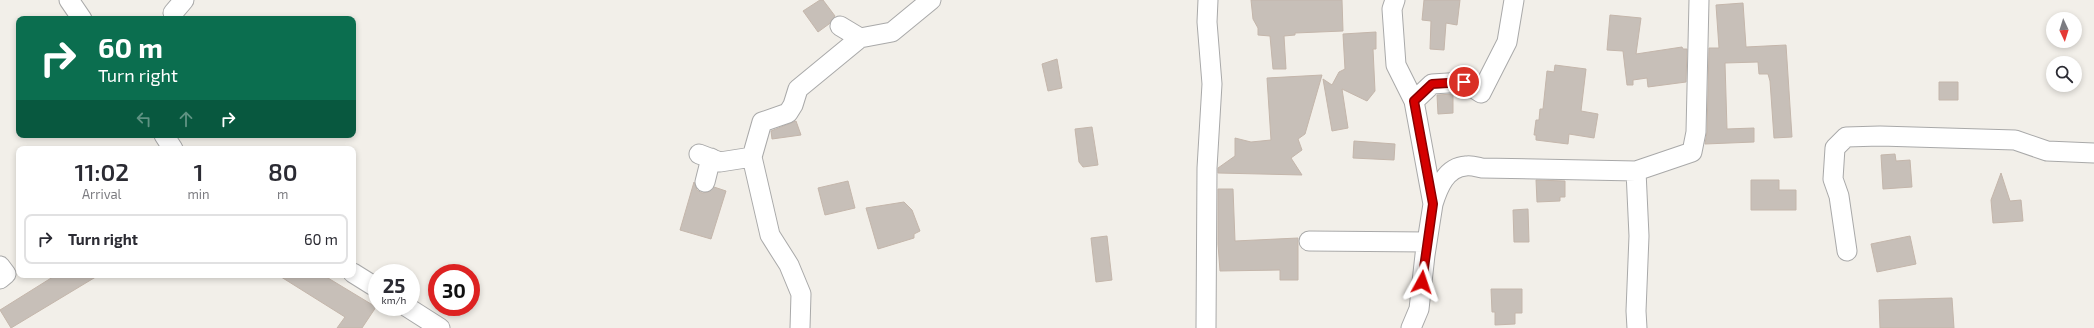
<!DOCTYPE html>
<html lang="en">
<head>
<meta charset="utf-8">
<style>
  body { margin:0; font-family:"Exo 2",sans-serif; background:#f7f7f7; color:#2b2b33; height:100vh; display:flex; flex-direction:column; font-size:15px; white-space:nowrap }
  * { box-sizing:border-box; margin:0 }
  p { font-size:13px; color:#7c7c81 }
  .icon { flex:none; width:22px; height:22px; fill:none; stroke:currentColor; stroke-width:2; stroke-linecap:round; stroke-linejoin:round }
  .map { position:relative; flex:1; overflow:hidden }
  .drawer { position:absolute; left:16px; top:146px; width:340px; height:132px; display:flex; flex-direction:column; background:#fff; border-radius:8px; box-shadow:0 2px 6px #0003 }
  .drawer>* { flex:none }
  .guide { position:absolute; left:16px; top:16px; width:340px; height:122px; border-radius:8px; box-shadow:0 2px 6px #0003; background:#0b6e4f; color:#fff; overflow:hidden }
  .needle { width:26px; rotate:176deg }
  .fabs { position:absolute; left:2046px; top:12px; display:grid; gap:8px }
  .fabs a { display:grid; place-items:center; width:36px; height:36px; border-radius:50%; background:#fff; box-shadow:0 2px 6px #0003; font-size:20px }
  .speed { position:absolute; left:368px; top:264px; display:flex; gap:8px; font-size:20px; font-weight:700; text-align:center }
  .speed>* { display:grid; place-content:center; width:52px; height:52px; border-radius:50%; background:#fff; box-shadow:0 2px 6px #0003; line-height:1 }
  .speed small { font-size:10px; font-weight:400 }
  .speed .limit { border:6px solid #d22; background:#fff; color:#111 }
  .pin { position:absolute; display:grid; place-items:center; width:34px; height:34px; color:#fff; margin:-17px; border:2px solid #fff; border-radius:50%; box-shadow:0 1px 4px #0007 }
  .me { position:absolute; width:44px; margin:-22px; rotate:5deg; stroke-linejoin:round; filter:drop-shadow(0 0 3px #0008) }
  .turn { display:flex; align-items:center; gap:14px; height:84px; padding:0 16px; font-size:18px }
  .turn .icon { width:52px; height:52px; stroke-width:2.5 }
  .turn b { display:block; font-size:28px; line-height:34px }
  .lanes { display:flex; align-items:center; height:38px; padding:0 16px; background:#0003; justify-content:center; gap:20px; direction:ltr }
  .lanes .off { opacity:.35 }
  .eta { display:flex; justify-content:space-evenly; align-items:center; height:68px; text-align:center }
  .eta b { font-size:24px; font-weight:600; line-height:28px }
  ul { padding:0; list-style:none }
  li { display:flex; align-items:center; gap:12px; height:50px; margin:0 8px 6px; padding:0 8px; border:2px solid #e1e1e2; border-radius:8px }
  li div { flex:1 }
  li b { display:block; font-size:15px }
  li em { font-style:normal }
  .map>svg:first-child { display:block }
</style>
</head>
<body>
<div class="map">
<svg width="2094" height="328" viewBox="0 0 2094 328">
  <rect width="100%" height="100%" fill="#f2efe9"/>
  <path fill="#c7bfb8" stroke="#c4b6ab" d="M 820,0 L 823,0 L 835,16 L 829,24 L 818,32 L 803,11 Z
    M 1251,0 L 1342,0 L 1343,31 L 1295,33 L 1295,35 L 1284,36 L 1286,69 L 1273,69 L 1270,36 L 1258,35 L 1258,28 L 1253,19 Z
    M 1424,0 L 1460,0 L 1457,25 L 1446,23 L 1444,50 L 1430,49 L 1431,21 L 1422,20 Z
    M 1743,3 L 1746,47 L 1786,45 L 1792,137 L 1774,138 L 1770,81 L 1768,74 L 1759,74 L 1758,62 L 1725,63 L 1727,129 L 1754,128 L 1754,142 L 1705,144 L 1707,132 L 1709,48 L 1719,48 L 1716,5 Z
    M 1610,15 L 1641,18 L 1636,54 L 1682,47 L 1683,49 L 1687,49 L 1686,82 L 1648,87 L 1647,78 L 1633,80 L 1633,85 L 1627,85 L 1623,51 L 1607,50 Z
    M 1376,32 L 1376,49 L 1373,49 L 1375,91 L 1367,101 L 1342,89 L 1348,128 L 1332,131 L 1323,79 L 1332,85 L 1339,72 L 1345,69 L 1343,34 Z
    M 1057,59 L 1062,88 L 1048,91 L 1042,64 Z
    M 1555,65 L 1586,69 L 1581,111 L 1598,114 L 1594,138 L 1569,134 L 1568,144 L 1536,140 L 1536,135 L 1534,135 L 1536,120 L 1539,120 L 1540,109 L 1543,109 L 1547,71 L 1554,72 Z
    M 1322,75 L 1305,134 L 1298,139 L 1302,150 L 1291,158 L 1302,175 L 1218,173 L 1218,168 L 1235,156 L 1235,138 L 1251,142 L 1271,140 L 1267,78 Z
    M 1939,82 L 1958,82 L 1958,100 L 1939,100 Z
    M 1453,94 L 1453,113 L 1438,114 L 1437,95 Z
    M 796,121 L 801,135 L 772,139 L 771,131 Z
    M 1092,127 L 1098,165 L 1083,167 L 1079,162 L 1075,129 Z
    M 1354,141 L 1395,144 L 1394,160 L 1353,158 Z
    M 1895,154 L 1896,161 L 1910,160 L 1912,187 L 1883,189 L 1881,155 Z
    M 2001,173 L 2010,201 L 2021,200 L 2023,221 L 1993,223 L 1991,200 Z
    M 1536,180 L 1565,181 L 1565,197 L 1560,197 L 1560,201 L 1537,202 Z
    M 1751,180 L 1779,180 L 1779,190 L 1796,190 L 1796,210 L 1751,210 Z
    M 848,181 L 855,208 L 825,215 L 818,188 Z
    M 694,182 L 697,190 L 702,193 L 708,192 L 714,187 L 726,191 L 711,239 L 680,230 Z
    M 1218,189 L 1233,189 L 1235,241 L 1298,238 L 1298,280 L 1280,280 L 1280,270 L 1220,271 L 1218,244 Z
    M 904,202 L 912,210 L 920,231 L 914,234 L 914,238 L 878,249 L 866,208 Z
    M 1528,209 L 1529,242 L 1514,242 L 1513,210 Z
    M 1107,236 L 1112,280 L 1096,282 L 1091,238 Z
    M 1910,236 L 1916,264 L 1877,272 L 1871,244 Z
    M 56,275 L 99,275 L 11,328 L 0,310 Z
    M 278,275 L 323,275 L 376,307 L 362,328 L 337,328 L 345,317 Z
    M 1491,289 L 1522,289 L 1522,313 L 1515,313 L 1515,324 L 1495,325 L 1495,312 L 1492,312 Z
    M 1952,298 L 1954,328 L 1880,328 L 1879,300 Z"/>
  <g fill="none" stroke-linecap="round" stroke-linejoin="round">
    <g stroke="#a9a9a9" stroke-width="21">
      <path id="minor" d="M 69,0 L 82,19
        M 1395,0 L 1392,9 L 1396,65 L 1414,101
        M 173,13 L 184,0
        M 840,26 L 860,38 L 892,32 L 931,0
        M 164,135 L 173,149
        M 699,154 L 720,162 L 752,157
        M 1636,171 L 1639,236 L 1636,311 L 1637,328
        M 705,182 L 711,158
        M 1433,204 C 1438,188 1446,167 1466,166 C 1471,165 1477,167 1482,168 L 1636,171 L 1692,152 L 1696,132 L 1699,0
        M 1309,241 L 1427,242
        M 1847,251 L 1839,196 L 1833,179 L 1835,148 L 1846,137 L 1880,136 L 2015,140 L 2047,151 L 2094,153
        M 0,266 L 6,274 L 0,279
        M 353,273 L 377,288
        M 407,307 L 440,328
        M 800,328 L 801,294 L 789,265 L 770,235 L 752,157 L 762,122 L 788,113 L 793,105 L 798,89 L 860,38
        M 1206,328 L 1207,168 L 1212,84 L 1207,22 L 1208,0
        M 1411,328 L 1419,309 L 1425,255 L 1433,204 L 1414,101 L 1432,84 L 1464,82 L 1481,93 L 1507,42 L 1514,0"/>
    </g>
    <use href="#minor" stroke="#fff" stroke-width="19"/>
  </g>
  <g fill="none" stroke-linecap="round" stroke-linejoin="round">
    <g stroke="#8a0000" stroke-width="10">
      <path id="route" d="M 1422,282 L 1433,204 L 1414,101 L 1432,84 L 1464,82"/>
    </g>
    <use href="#route" stroke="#d40000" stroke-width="7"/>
  </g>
</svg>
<div class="fabs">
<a><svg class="needle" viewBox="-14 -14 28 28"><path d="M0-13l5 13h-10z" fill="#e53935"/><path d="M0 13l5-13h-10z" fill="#7c7c81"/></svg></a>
<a><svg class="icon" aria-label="search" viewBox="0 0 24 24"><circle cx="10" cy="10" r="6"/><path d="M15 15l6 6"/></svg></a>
</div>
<div class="speed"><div>25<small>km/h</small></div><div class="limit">30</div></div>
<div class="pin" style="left:1464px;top:82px;background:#d93025"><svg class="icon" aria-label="arrive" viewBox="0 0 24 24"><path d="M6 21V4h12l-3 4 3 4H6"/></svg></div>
<svg class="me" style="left:1422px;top:282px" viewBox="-20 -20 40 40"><path d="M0-17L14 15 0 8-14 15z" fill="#d40000" stroke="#fff" stroke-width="4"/></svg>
<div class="guide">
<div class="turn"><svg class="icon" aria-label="right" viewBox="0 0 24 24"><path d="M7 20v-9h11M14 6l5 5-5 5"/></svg><div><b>60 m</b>Turn right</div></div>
<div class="lanes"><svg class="icon off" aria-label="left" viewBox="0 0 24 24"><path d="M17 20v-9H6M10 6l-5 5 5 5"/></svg><svg class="icon off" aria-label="ahead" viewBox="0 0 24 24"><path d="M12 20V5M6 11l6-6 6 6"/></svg><svg class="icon" aria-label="right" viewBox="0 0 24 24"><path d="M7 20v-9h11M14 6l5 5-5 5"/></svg></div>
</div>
<section class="drawer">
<div class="eta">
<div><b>11:02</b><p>Arrival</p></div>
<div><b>1</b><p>min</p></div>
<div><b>80</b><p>m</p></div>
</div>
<ul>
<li><svg class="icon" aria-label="right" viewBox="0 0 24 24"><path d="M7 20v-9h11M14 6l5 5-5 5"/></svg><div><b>Turn right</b></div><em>60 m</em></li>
</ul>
</section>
</div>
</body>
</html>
